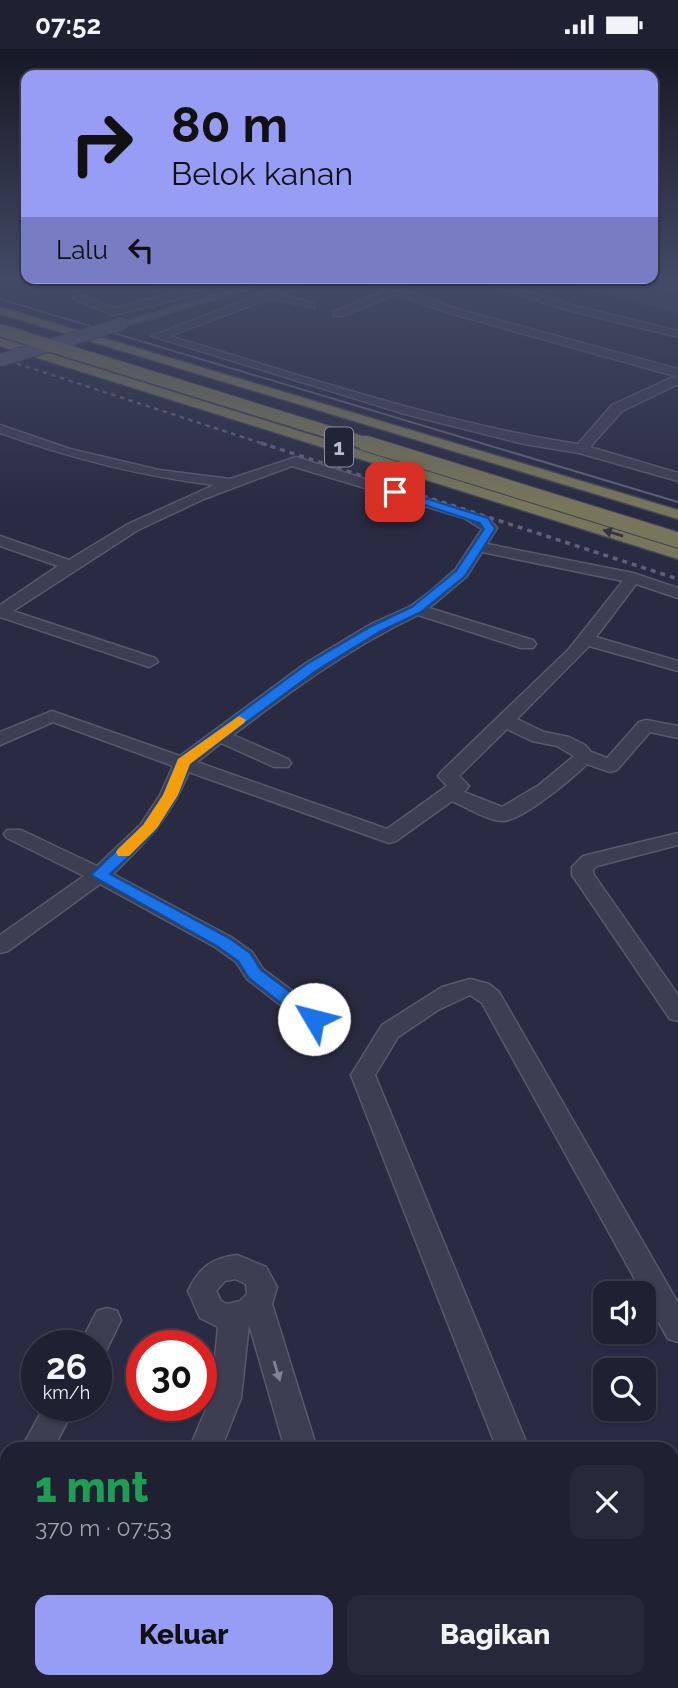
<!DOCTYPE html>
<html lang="id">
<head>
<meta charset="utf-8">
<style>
  body { margin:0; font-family:Raleway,sans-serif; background:#27283a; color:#f1f3f6; height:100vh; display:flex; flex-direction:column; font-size:26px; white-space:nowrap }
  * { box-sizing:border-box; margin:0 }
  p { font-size:23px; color:#a1a3ac }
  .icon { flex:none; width:38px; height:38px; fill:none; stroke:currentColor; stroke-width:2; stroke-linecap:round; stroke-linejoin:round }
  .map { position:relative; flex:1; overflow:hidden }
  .panel { position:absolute; left:0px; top:1393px; width:679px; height:247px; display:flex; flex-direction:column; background:#1f2032; border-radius:21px 21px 0 0; box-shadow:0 2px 5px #0004,0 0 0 2px #3c3e4d }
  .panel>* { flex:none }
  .hud { position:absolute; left:21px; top:21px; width:637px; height:214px; border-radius:14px; box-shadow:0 2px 5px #0004,0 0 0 2px #3c3e4d; background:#979cf4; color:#111; overflow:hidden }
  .controls { position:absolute; left:593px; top:1232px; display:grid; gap:14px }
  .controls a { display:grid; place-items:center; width:63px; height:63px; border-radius:14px; background:#1f2032; box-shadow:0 2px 5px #0004,0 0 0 2px #3c3e4d; font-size:35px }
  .speed { position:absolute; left:21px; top:1281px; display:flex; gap:14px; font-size:35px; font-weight:700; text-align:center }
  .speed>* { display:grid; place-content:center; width:91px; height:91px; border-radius:50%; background:#1f2032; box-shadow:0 2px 5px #0004,0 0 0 2px #3c3e4d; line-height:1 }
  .speed small { font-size:18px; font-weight:400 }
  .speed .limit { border:10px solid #d22; background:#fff; color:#111 }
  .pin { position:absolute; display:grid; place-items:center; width:60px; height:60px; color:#fff; margin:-30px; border-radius:14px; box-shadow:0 4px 10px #0006 }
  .me { position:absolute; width:77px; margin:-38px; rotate:307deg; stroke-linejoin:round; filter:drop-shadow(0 0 5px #0008) }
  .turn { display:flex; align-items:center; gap:24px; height:147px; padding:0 35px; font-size:32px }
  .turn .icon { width:91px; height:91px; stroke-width:2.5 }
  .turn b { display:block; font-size:49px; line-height:60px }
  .then { display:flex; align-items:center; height:66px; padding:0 35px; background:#0003; gap:14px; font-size:26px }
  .round { display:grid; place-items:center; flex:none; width:74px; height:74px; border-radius:14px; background:#27283a }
  .headline { display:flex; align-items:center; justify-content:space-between; height:119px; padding:0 35px }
  h1 { font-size:42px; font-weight:800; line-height:52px; color:#1e9e55 }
  .cta { display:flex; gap:14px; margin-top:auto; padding:14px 35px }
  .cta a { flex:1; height:80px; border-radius:14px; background:#979cf4; color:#111; font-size:28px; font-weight:800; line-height:80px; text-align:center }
  .cta a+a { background:#27283a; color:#f1f3f6 }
  .status { display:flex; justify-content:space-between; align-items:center; height:49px; padding:0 35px; background:#1f2032; direction:ltr }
  .status svg { height:19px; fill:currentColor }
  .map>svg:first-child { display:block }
</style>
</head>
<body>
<div class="status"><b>07:52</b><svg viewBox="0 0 49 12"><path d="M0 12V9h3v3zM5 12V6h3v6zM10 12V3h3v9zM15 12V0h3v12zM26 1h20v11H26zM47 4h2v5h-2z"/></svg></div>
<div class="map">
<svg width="678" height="1639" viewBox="0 0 678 1639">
  <rect width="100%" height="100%" fill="#292b42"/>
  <path fill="#2b3843" d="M 234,231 L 308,231 L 146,289 L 86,271 Z"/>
  <path fill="#3d4168" d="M 553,231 L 615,231 L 678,246 L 678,264 Z"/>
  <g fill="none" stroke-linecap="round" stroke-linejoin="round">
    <g stroke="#58596c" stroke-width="3">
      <path id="street" d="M 146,231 L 162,231 L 188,240 L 221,231 L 239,231 L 194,246 L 113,266 L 73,249 L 82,247 L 114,259 L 176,243 Z
        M 298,231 L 313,231 L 281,245 L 314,255 L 314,259 L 271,249 L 169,287 C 304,327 439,374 578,395 L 612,356 L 675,327 L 449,264 L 396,245 L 342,267 L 334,267 L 334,263 L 386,241 L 363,231 L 378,231 L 457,260 L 678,320 L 678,335 L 622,362 L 590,398 L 678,424 L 678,432 L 579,404 L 524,395 L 405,365 L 152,287 Z
        M 473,231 L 490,231 L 572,256 L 678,282 L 678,288 L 564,260 Z
        M 0,376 L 70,400 L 159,421 L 230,430 L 296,408 L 488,469 L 497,479 L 487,495 L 633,524 L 678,539 L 678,549 L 636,535 L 596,588 L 678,612 L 678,622 L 589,597 L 517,670 L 544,683 L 569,688 L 585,696 L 591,703 L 607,709 L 639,673 L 646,671 L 678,677 L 678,689 L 650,683 L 617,721 L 610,723 L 587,715 C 573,729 521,773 502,772 C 486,771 466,758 452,752 L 396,792 L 389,794 L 189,723 C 170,769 148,791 113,825 L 231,888 L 252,903 L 263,920 L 322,964 L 326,970 L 322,976 L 314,978 L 306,976 L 247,930 L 236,913 L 215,898 L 100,835 L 8,902 L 0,904 L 0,886 L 84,827 L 7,789 L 4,785 L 7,781 L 21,781 L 97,817 L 141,775 L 160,746 L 173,717 L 53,673 L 0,696 L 0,683 L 52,662 L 180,707 L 306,614 L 371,575 L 411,557 L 431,542 L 455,521 L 482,480 L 464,469 L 292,417 L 204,450 L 138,481 L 13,562 L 155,609 L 158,613 L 149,618 L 0,568 L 0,556 L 58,517 L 0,497 L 0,487 L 69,511 L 128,475 L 214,436 C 140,427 70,409 0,384 ZM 482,503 L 623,532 L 569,600 L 441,723 L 438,727 L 447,737 L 387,780 L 197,713 L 221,694 L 274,718 L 288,718 L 291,714 L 288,710 L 233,686 C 292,641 351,598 418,566 L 521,599 L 533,599 L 536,595 L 533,591 L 429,559 L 467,527 ZM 507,680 L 532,692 L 557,697 L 574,707 L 539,736 L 502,758 L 464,743 L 469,737 L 459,727 Z
        M 678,784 L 678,796 L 597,817 L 593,820 L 594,826 L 678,946 L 678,972 L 670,970 L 572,826 L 572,818 L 583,807 Z
        M 470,930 L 489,935 L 499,943 L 678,1254 L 678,1293 L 668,1290 L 482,954 L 470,946 L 438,961 L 398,988 L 375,1026 L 529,1400 L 497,1400 L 351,1026 L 382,976 L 442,938 Z
        M 237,1206 L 266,1218 L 277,1238 L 272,1255 L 317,1400 L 285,1400 L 249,1275 L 241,1349 L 221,1400 L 189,1400 L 211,1349 L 218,1278 L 200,1269 L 188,1242 C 199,1219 211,1209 237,1206 ZM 235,1230 L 246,1235 L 247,1245 L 240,1252 L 227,1255 L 221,1252 L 216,1242 L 225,1232 Z
        M 107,1259 L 117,1262 L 121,1271 L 104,1306 L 96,1309 L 96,1297 L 79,1297 L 97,1262 Z
        M 45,1356 L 76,1356 L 53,1400 L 21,1400 Z
        M 7,1441 L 7,1482 L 0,1484 L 0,1443 Z
        M 678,1620 L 678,1639 L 657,1639 L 660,1633 L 672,1633 L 672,1623 Z
        M 176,1633 L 215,1633 L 218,1639 L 179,1639 Z
        M 353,1633 L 389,1633 L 391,1639 L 355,1639 Z
        M 589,1633 L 625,1633 L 627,1639 L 591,1639 Z"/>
    </g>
    <g stroke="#434558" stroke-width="3">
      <path id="primary" d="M 264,231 L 281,231 L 126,277 L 116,275 Z
        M 628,231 L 646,231 L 678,239 L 678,245 Z"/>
    </g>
    <g stroke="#444659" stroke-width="3">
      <path id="highway" d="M 0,258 L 678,461 L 678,470 L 0,265 Z
        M 0,289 L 678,500 L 678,510 L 0,297 Z"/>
    </g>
    <use href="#street" fill="#3d3e52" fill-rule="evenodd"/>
    <use href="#primary" fill="#5b5d72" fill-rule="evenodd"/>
    <use href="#highway" fill="#78765a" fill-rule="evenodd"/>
    <path stroke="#5f6179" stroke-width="2" d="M 0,250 L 678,453"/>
    <path stroke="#5f6179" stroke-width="2.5" stroke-dasharray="4.5 4.5" stroke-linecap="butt" d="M 0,309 L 267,396"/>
    <path stroke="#5f6179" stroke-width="3.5" stroke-dasharray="5 5" stroke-linecap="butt" d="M 261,394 L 678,530"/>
    <g stroke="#434558" stroke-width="14" stroke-linecap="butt">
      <path id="primary-bridge" d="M 0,311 L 122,275"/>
    </g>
    <g stroke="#444659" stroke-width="14" stroke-linecap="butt">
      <path id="highway-bridge-far1" d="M 0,281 L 371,396"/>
    </g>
    <g stroke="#444659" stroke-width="17" stroke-linecap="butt">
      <path id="highway-bridge" d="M 365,394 L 678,491"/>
    </g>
    <use href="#primary-bridge" stroke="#5b5d72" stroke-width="12"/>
    <use href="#highway-bridge-far1" stroke="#78765a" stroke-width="12"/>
    <use href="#highway-bridge" stroke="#78765a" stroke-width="15"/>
  </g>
  <defs><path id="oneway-solid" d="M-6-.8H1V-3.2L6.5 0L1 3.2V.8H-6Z" transform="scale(1.75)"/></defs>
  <use fill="#32343e" href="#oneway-solid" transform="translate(613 484) rotate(-163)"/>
  <use fill="#828395" href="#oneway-solid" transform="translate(277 1322) rotate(73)"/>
  <linearGradient id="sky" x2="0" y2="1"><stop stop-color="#171824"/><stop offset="0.5" stop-color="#434a65"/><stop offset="1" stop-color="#434a65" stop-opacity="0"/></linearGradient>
  <rect width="678" height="461" fill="url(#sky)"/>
  <path fill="#1a73e8" stroke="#114b97" stroke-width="2" d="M 391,441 L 399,441 L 488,469 L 495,480 L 465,527 L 421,563 L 381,582 L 317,621 L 190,715 L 178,746 L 155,783 L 110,825 L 229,889 L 250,904 L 261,921 L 321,966 L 323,970 L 321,975 L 308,975 L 249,929 L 238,912 L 217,897 L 91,826 L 143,776 L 163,746 L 178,710 L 307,615 L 372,577 L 412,558 L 456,522 L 484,480 L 480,474 L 391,445 Z"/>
  <path fill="#f59e0b" d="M 239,667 L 246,671 L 244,674 L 190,715 L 178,746 L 157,779 L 129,807 L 118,807 L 116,803 L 118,800 L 143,776 L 163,746 L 178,710 Z"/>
  <g text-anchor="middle" stroke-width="5" stroke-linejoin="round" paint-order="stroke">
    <rect fill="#212337" stroke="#8c8d9f" stroke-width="2" x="325" y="378.5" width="28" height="39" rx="5"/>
    <g font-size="23" font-weight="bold" fill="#babbcc">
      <text x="339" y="406">1</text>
    </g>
  </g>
</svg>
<div class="controls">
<a><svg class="icon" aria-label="sound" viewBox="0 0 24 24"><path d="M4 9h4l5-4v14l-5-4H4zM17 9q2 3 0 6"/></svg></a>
<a><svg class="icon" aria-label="search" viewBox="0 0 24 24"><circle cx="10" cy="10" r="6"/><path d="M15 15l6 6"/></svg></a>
</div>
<div class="speed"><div>26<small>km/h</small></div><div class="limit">30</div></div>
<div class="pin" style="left:395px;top:443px;background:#d93025"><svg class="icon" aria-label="arrive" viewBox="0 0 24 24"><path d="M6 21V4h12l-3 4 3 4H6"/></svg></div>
<svg class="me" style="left:314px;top:970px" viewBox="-20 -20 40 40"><circle r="19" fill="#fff"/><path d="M0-13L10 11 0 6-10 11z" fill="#1a73e8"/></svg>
<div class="hud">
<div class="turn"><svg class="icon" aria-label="right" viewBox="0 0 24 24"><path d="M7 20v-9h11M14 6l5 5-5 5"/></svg><div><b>80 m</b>Belok kanan</div></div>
<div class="then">Lalu<svg class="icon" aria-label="left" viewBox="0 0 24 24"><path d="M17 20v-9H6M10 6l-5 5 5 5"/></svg></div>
</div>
<section class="panel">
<div class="headline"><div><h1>1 mnt</h1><p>370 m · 07:53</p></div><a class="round"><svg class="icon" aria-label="close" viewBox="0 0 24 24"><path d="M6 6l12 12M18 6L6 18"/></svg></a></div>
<div class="cta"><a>Keluar</a><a>Bagikan</a></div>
</section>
</div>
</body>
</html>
